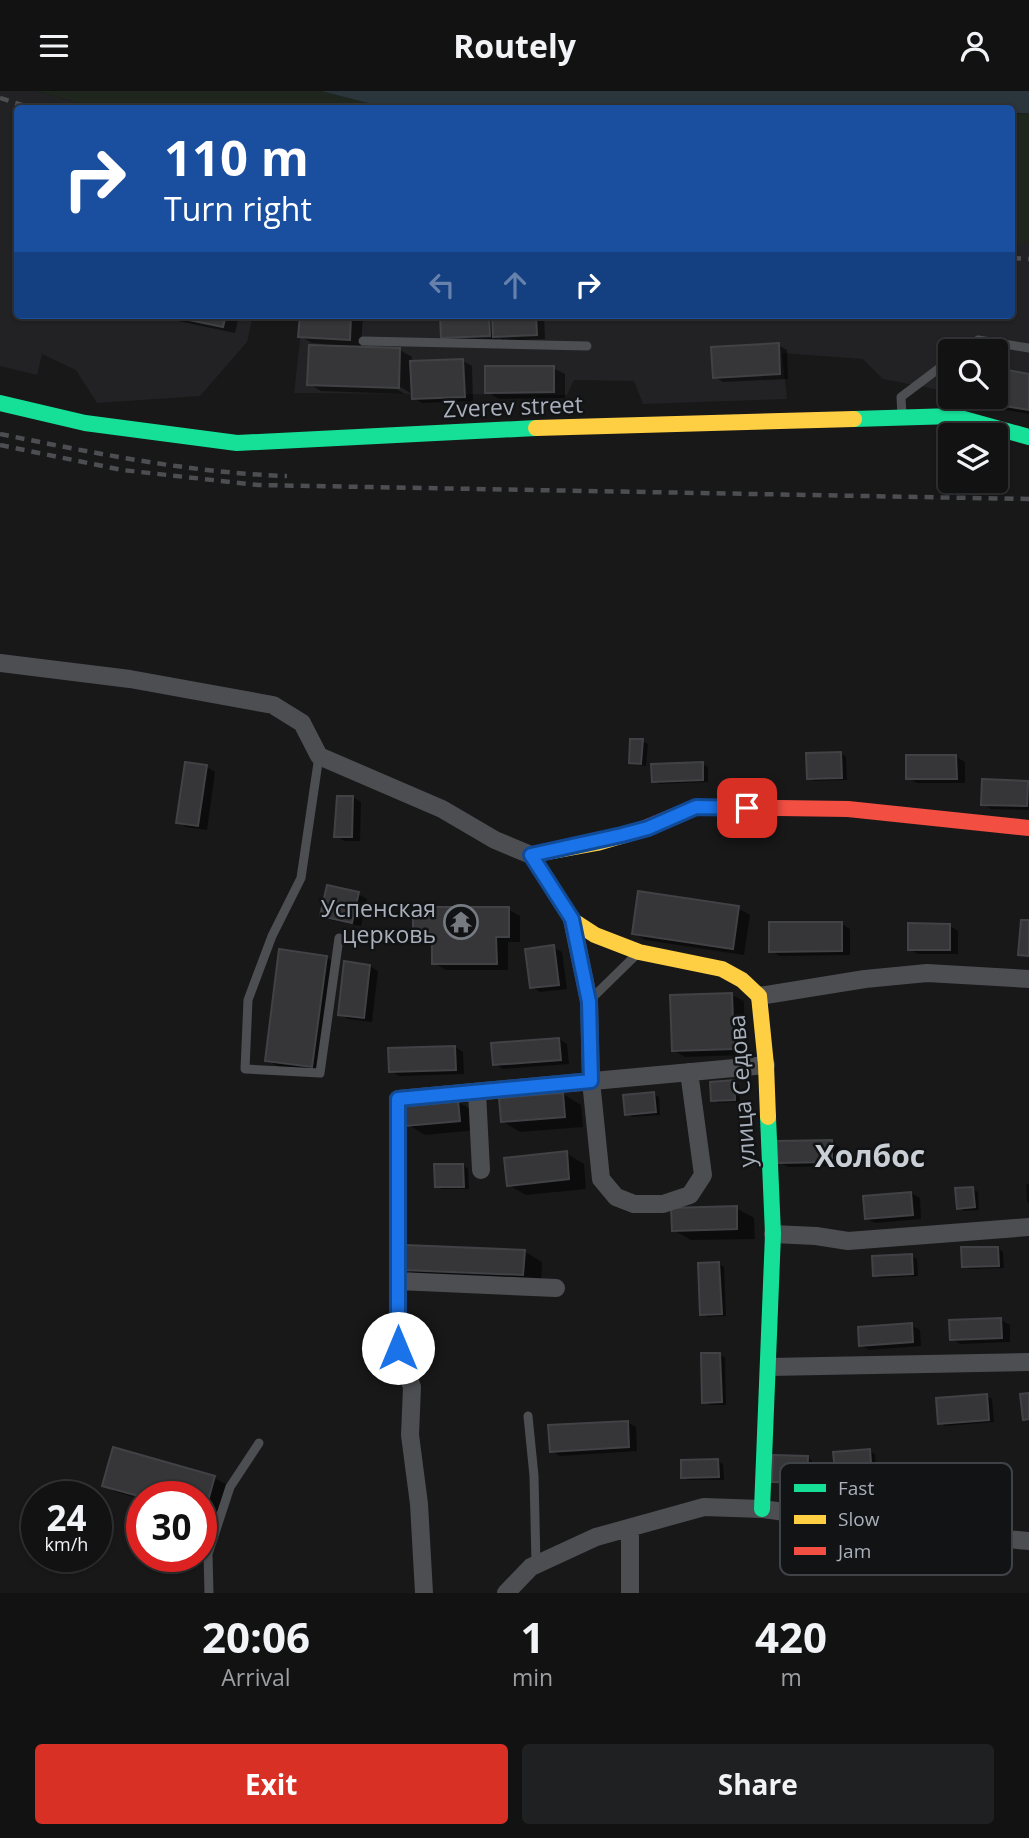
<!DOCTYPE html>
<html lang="en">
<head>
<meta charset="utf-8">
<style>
  body { margin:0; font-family:"Open Sans",sans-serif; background:#1f2021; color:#f1f3f6; height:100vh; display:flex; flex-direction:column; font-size:26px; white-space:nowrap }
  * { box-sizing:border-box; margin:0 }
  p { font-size:23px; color:#9c9ea0 }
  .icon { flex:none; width:38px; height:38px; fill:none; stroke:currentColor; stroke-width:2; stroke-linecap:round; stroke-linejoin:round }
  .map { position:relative; height:1502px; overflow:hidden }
  .details { display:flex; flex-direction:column; background:#121213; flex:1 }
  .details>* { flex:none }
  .banner { position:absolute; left:14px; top:14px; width:1001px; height:214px; border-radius:7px; box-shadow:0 2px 5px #0004,0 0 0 2px #313233; background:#1a4fa0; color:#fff; overflow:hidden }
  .buttons { position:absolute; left:938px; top:248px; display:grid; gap:14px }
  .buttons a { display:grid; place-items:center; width:70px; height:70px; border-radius:7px; background:#121213; box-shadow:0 2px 5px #0004,0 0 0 2px #313233; font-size:35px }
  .speed { position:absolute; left:21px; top:1390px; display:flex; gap:14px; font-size:35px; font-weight:700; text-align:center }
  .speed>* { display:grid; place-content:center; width:91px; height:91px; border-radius:50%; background:#121213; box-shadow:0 2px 5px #0004,0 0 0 2px #313233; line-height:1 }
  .speed small { font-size:18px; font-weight:400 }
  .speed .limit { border:10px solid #d22; background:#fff; color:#111 }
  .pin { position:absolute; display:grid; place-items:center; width:60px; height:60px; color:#fff; margin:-30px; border-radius:14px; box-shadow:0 4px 10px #0006 }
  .me { position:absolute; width:77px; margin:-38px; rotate:0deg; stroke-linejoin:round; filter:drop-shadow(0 0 5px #0008) }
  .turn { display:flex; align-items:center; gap:24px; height:147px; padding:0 35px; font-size:32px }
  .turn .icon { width:91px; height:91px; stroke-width:2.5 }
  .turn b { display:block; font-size:49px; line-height:60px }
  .lanes { display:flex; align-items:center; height:66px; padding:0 35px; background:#0003; justify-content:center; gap:35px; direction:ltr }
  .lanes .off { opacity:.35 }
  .eta { display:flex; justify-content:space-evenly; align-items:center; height:119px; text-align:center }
  .eta b { font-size:42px; font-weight:700; line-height:49px }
  .cta { display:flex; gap:14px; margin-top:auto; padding:14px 35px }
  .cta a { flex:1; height:80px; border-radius:7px; background:#d93025; color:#fff; font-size:28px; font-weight:700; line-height:80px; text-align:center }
  .cta a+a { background:#1f2021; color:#f1f3f6 }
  header { display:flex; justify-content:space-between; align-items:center; height:91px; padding:0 35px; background:#121213; font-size:32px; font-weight:700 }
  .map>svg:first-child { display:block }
</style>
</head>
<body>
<header><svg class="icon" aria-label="menu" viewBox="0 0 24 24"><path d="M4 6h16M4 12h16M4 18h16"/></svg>Routely<svg class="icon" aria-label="person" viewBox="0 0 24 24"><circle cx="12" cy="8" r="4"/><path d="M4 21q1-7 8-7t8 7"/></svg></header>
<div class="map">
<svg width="1029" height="1502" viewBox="0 0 1029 1502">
  <rect width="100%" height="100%" fill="#181819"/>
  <path fill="#222225" d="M 0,0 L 36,0 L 97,17 L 18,18 L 18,224 L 253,224 L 247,251 L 200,305 L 97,312 L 76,279 L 42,263 L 37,284 L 0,275 Z
    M 1012,151 L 1029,151 L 1029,316 L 979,306 L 996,306 L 996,261 L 950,261 L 950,301 L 883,288 L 863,268 L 782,262 L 787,308 L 643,313 L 634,290 L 574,289 L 567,304 L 294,302 L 303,224 L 1012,224 Z"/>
  <path fill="#1e261e" d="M 36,0 L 321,0 L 392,17 L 97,17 Z
    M 1029,22 L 1029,151 L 1012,151 L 1012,23 Z"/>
  <path fill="#2a363c" d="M 321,0 L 1029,0 L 1029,22 L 1012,22 L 1012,18 L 392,18 Z"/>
  <path fill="#0007" d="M 150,224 L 239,224 L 235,242 Z
    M 301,224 L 363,224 L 361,257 L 400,259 L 412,266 L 411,272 L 463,270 L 472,275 L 473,310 L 422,312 L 414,307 L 412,303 L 392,291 L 390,294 L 405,303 L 321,300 L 309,293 L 324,253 L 312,252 L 300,245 Z
    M 442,224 L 544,224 L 545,248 L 503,250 L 498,247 L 498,249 L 452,251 L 443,246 Z
    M 712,224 L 747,224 L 717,227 Z
    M 778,254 L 787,259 L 788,288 L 723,291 L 715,286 Z
    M 553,277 L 565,283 L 565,307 L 499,308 L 487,301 Z
    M 996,279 L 1029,284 L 1029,323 L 994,317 L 982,311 L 996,306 Z
    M 642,650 L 648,653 L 646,675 L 636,674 L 630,671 Z
    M 841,662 L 846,666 L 847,689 L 814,690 L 809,687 Z
    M 956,666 L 965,671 L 965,692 L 917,692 L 908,687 Z
    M 702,673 L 708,676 L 708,691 L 659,693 L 653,690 Z
    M 207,676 L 215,681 L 207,739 L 186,736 L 178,731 Z
    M 1027,691 L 1029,719 L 991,718 L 983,713 Z
    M 353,706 L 361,711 L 360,750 L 345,750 L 336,745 Z
    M 358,803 L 367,808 L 361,835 L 330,829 L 322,824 Z
    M 738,817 L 750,824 L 744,864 L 645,849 L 634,842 Z
    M 508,818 L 520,825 L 520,851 L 508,851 L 508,879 L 446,879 L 434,872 L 434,851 L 427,851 L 415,844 Z
    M 842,833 L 850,838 L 850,864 L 780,865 L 771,860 Z
    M 950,835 L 958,840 L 958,863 L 918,863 L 909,858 Z
    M 553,856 L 562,861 L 567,898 L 540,901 L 532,896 Z
    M 326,866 L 338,873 L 324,982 L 279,976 L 267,969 Z
    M 370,875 L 378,880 L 372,931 L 348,928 L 340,923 Z
    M 732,904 L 744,910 L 745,964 L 685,966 L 673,959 Z
    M 559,948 L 567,953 L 569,973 L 503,978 L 495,973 Z
    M 455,956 L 463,961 L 464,983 L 399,985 L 391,980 Z
    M 734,991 L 739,994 L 740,1011 L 718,1012 L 713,1009 Z
    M 563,1003 L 581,1014 L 583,1036 L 520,1041 L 502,1030 Z
    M 653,1003 L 659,1006 L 660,1024 L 632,1026 L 627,1023 Z
    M 458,1011 L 476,1021 L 477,1039 L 425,1044 L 407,1033 Z
    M 831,1051 L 840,1056 L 840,1075 L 788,1076 L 779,1071 Z
    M 566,1062 L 584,1073 L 586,1098 L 526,1104 L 508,1094 Z
    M 463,1074 L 468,1078 L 469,1098 L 442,1098 L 436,1095 Z
    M 1026,1093 L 1029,1093 L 1029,1112 L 1027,1111 Z
    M 972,1098 L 978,1101 L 979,1119 L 964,1120 L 958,1117 Z
    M 911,1102 L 920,1107 L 921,1128 L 875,1132 L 866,1127 Z
    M 736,1117 L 754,1127 L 755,1148 L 691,1149 L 673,1139 Z
    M 998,1157 L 1003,1161 L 1004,1177 L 969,1178 L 963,1175 Z
    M 524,1160 L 542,1171 L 541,1194 L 424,1188 L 406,1178 Z
    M 912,1165 L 917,1168 L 918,1185 L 880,1187 L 875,1184 Z
    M 719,1173 L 724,1176 L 726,1225 L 707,1226 L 702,1223 Z
    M 1001,1229 L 1010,1234 L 1010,1251 L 960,1253 L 952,1248 Z
    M 911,1234 L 920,1239 L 921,1255 L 869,1259 L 861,1254 Z
    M 720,1264 L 725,1267 L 726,1314 L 710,1314 L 704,1311 Z
    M 987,1305 L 992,1308 L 994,1331 L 945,1335 L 940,1332 Z
    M 627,1331 L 636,1336 L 637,1360 L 560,1365 L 551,1360 Z
    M 869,1360 L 875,1363 L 877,1388 L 843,1391 L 837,1388 Z
    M 807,1366 L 812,1370 L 812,1394 L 779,1393 L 774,1390 Z
    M 718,1370 L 723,1373 L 724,1389 L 688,1389 L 683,1386 Z
    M 214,1387 L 226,1393 L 216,1429 L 201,1425 L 201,1405 L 142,1405 L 142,1408 L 116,1401 L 104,1394 Z"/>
  <path fill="#363638" stroke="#414245" stroke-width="2" d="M 165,224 L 226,224 L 223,236 Z
    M 300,224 L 351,224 L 350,249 L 298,246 Z
    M 440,224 L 489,224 L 490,245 L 441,247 Z
    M 492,224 L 536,224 L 537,244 L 493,246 Z
    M 779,252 L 780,283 L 713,287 L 711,256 Z
    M 309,254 L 400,257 L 399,297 L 307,294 Z
    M 463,268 L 465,306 L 412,308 L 410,270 Z
    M 485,275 L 554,275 L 554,301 L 485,302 Z
    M 996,277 L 1029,283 L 1029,319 L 980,311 L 981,306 L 996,306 Z
    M 630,648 L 643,648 L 641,673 L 629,672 Z
    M 841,661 L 842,687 L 807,688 L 806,662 Z
    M 906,664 L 956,664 L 957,688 L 906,688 Z
    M 185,671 L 207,674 L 198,735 L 176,732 Z
    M 703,671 L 703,689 L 652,691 L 651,673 Z
    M 982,688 L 1028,690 L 1027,715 L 981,714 Z
    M 337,705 L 353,705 L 352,746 L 334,746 Z
    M 327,794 L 359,801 L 352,832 L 320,825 Z
    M 638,800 L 739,815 L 733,858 L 632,843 Z
    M 413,816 L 509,816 L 509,846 L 496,846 L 497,873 L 432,873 L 432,845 L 413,845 Z
    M 1021,829 L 1029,829 L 1029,865 L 1018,864 Z
    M 769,831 L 842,831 L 842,860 L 769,861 Z
    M 908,832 L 950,833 L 950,859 L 908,859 Z
    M 554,854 L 559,894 L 530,897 L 525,858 Z
    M 279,858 L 327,865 L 312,976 L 265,970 Z
    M 344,870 L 370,874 L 364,927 L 338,924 Z
    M 732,902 L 734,958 L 672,960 L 670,904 Z
    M 559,947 L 561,969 L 493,974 L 491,952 Z
    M 455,955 L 456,979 L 389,981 L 388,957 Z
    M 734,989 L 735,1009 L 711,1010 L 710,991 Z
    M 654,1001 L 656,1021 L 625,1024 L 623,1004 Z
    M 563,1002 L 565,1026 L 501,1031 L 499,1007 Z
    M 458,1009 L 460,1030 L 405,1035 L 403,1014 Z
    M 832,1049 L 832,1071 L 778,1072 L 777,1050 Z
    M 567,1060 L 569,1088 L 507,1095 L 504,1067 Z
    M 434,1073 L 463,1073 L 464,1096 L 435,1096 Z
    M 973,1096 L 975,1116 L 957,1118 L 955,1097 Z
    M 911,1101 L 913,1124 L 865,1128 L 863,1105 Z
    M 737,1115 L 737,1138 L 672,1140 L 671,1117 Z
    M 405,1154 L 525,1159 L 523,1184 L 404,1179 Z
    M 961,1156 L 998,1156 L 999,1175 L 962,1176 Z
    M 912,1163 L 913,1183 L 873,1185 L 872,1165 Z
    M 719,1171 L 722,1223 L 700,1224 L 698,1172 Z
    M 1001,1227 L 1002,1247 L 950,1249 L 949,1229 Z
    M 912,1232 L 913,1251 L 859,1255 L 858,1236 Z
    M 701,1262 L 720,1262 L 722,1311 L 702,1312 Z
    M 1029,1302 L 1029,1328 L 1023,1329 L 1020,1303 Z
    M 987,1303 L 989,1329 L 938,1333 L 936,1307 Z
    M 628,1330 L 629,1356 L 550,1361 L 548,1334 Z
    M 113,1356 L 215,1385 L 204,1424 L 201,1423 L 201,1405 L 142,1406 L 102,1395 Z
    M 870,1358 L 872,1386 L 836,1389 L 833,1361 Z
    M 773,1364 L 808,1365 L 807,1392 L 772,1391 Z
    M 718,1368 L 719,1386 L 681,1387 L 681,1369 Z"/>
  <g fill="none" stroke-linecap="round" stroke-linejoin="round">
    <path stroke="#4c4e52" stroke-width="9" d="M 363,250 L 587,255
      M 962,261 L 978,249 L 1029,257
      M 902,325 L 901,306 L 950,269
      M 319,665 L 301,787 L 272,845 L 248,909 L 245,978 L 320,982 L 339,847
      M 589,910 L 638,862
      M 528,1325 L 534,1385 L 536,1473
      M 209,1502 L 208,1463 L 230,1396 L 259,1352"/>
    <path stroke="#4c4e52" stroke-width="18" d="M 0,572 L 130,588 L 273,614 L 302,632 L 319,665 L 442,718 L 495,749 L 531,764
      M 572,829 L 589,910 L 591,990 L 601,1088 L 616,1106 L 634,1113 L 663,1113 L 690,1104 L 703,1084 L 689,981
      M 759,905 L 865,888 L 927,882 L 1029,888
      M 477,1001 L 481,1079
      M 773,1143 L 816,1145 L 848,1150 L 1029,1136
      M 398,1190 L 556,1197
      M 769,1276 L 1029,1271
      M 630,1437 L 630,1502
      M 424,1502 L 419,1413 L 410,1344 L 412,1296 L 398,1257 L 398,1008 L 766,974
      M 506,1502 L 531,1476 L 596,1446 L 704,1416 L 762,1418 L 947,1443 L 1029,1450"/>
    <path stroke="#16e098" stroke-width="16" d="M 0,312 L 85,332 L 237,352 L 536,337
      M 854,328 L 953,325 L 1029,346
      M 762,1418 L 773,1143 L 768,1026"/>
    <path stroke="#ffcf43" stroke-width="16" d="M 536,337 L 854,328
      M 638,740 L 597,752 L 531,764 L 572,829 L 595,844 L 639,861 L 722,878 L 742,889 L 759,905 L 766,974 L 768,1026"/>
    <path stroke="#f24e42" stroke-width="16" d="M 638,740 L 696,716 L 848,718 L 1029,737"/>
    <path stroke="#4c4e51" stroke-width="4.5" stroke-dasharray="9 7" stroke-linecap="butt" d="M 0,7 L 35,18
      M 1012,167 L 1029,168
      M 0,343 C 94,362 191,382 287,385
      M 0,354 L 122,379 L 258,394 L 1029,408"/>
  </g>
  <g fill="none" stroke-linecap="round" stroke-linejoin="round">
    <g stroke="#114b97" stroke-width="18">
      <path id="route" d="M 398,1257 L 398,1008 L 591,990 L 589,911 L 572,828 L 531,764 L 622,744 L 648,737 L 696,716 L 747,717"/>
    </g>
    <use href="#route" stroke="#1a73e8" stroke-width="12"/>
  </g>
  <defs>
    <g id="temple-ring" transform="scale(1.75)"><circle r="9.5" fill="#121315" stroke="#767b82" stroke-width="1.5"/><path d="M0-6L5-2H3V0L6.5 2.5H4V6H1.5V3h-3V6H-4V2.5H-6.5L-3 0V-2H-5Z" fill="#767b82"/></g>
  </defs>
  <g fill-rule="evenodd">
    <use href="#temple-ring" x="461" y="831"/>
  </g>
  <g text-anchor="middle" stroke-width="5" stroke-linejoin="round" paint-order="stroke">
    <g font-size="23" fill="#a9b0bb" stroke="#121315">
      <text transform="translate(513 316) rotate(-2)" y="8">Zverev street</text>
      <text transform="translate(742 1000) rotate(-94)" y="8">улица Седова</text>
    </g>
    <g font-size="23" fill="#a9b0bb" stroke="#121315" text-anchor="end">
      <text x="436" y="826">Успенская<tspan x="436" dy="26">церковь</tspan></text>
    </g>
    <g font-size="30" font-weight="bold" fill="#cacfd6" stroke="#121315">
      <text x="870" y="1076">Холбос</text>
    </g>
  </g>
  <rect x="780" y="1372" width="232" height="112" rx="10" fill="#121315" stroke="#3f4247" stroke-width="2"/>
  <rect x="794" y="1393" width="32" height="8" fill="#16e098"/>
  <rect x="794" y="1424" width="32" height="9" fill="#ffcf43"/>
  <rect x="794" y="1456" width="32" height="8" fill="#f24e42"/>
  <g font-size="19" fill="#a9b0bb">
    <text x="838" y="1404">Fast</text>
    <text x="838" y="1435">Slow</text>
    <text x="838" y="1467">Jam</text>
  </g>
</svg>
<div class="buttons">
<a><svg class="icon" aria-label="search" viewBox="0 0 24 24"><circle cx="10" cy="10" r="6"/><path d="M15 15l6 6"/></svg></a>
<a><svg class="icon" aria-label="layers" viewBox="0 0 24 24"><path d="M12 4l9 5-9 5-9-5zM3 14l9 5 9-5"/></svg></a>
</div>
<div class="speed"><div>24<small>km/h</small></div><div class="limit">30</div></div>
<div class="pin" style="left:747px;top:717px;background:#d93025"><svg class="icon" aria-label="arrive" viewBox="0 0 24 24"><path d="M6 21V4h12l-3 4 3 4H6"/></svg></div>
<svg class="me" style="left:398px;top:1257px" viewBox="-20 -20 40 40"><circle r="19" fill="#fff"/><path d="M0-13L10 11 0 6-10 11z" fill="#1a73e8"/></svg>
<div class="banner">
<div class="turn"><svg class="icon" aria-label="right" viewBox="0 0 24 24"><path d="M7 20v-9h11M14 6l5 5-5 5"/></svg><div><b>110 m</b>Turn right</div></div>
<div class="lanes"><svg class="icon off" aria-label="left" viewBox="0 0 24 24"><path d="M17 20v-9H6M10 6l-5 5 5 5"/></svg><svg class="icon off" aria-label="ahead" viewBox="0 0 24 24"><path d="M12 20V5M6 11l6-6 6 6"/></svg><svg class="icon" aria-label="right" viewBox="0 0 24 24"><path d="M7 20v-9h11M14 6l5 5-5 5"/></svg></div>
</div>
</div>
<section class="details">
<div class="eta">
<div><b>20:06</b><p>Arrival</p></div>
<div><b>1</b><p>min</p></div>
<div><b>420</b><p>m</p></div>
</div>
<div class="cta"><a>Exit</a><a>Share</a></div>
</section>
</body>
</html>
